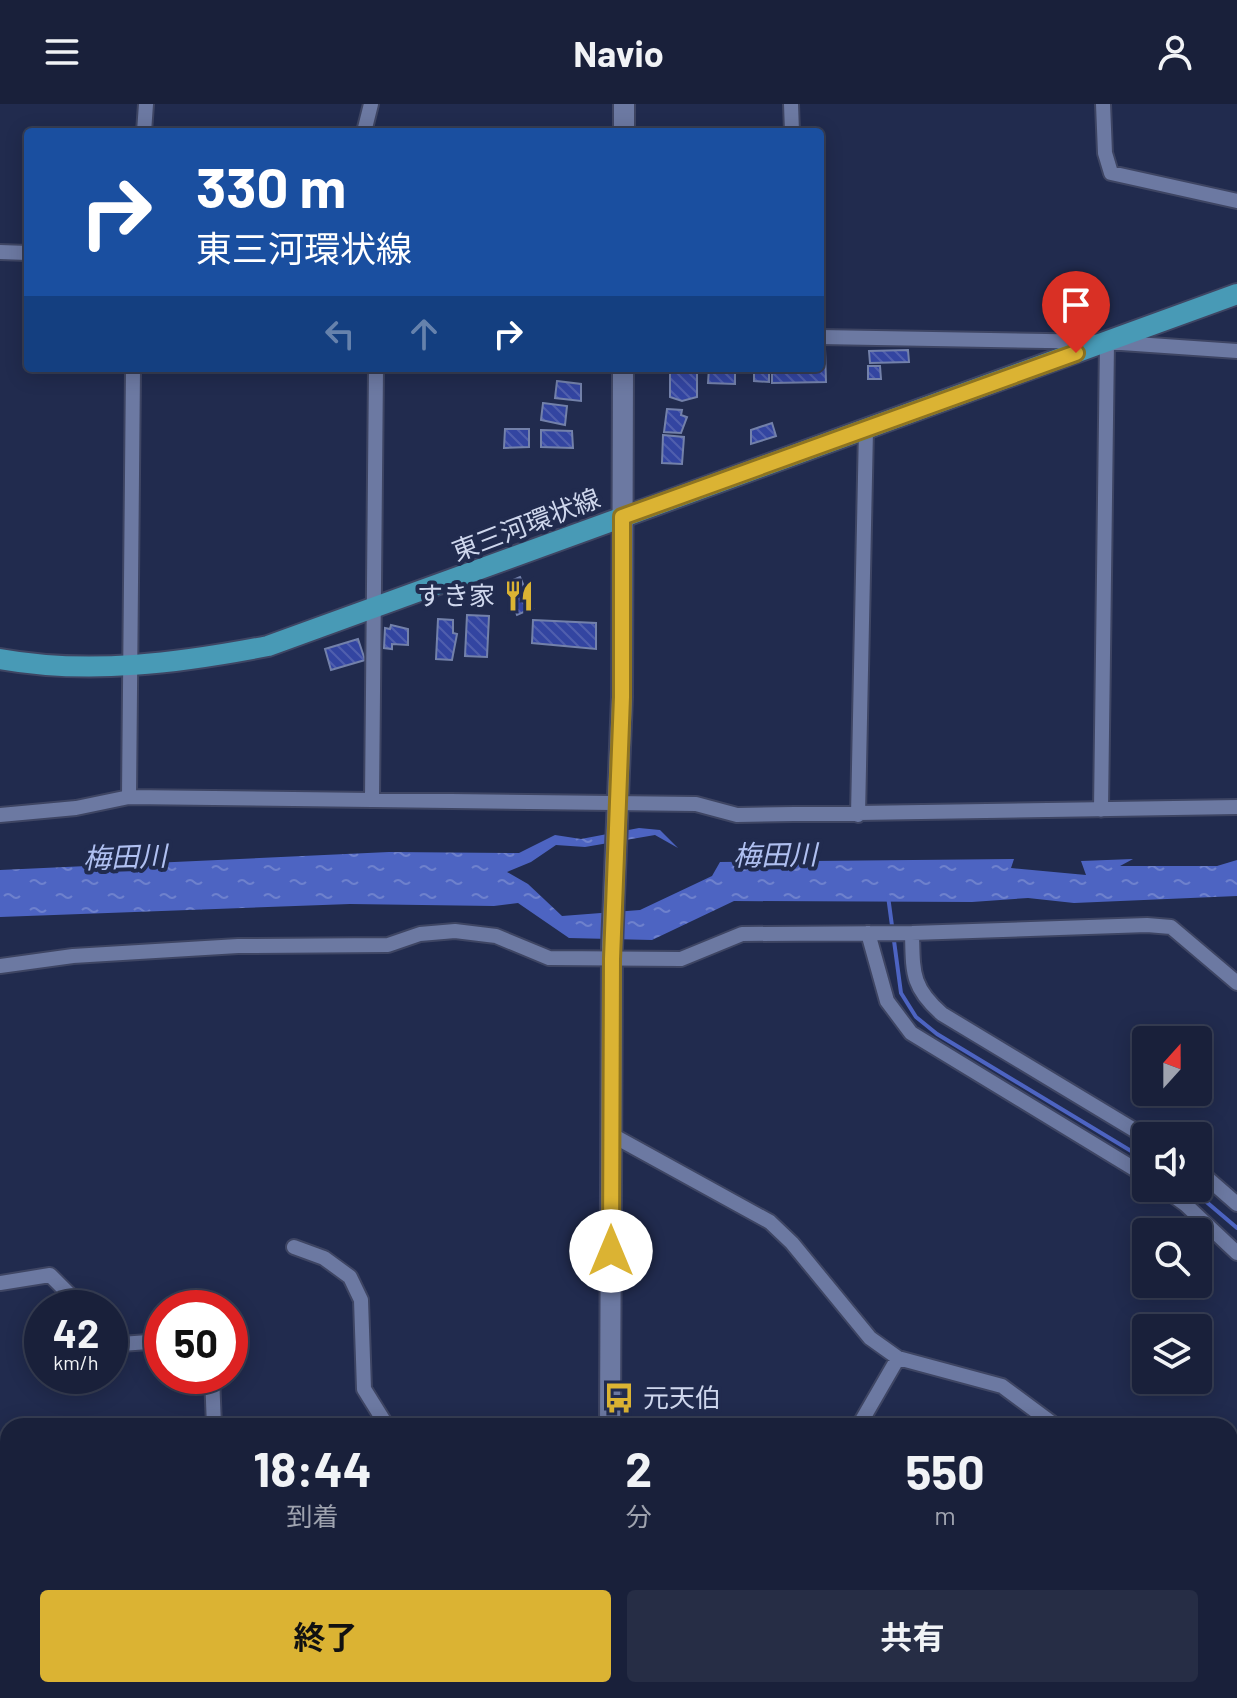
<!DOCTYPE html>
<html lang="ja">
<head>
<meta charset="utf-8">
<style>
  body { margin:0; font-family:Barlow,"Noto Sans JP",sans-serif; background:#262d45; color:#f1f3f6; height:100vh; display:flex; flex-direction:column; font-size:30px; white-space:nowrap }
  * { box-sizing:border-box; margin:0 }
  p { font-size:26px; color:#9fa3af }
  .icon { flex:none; width:44px; height:44px; fill:none; stroke:currentColor; stroke-width:2; stroke-linecap:round; stroke-linejoin:round }
  .map { position:relative; flex:1; overflow:hidden }
  .drawer { position:absolute; left:0px; top:1314px; width:1238px; height:280px; display:flex; flex-direction:column; background:#19203a; border-radius:24px 24px 0 0; box-shadow:0 4px 20px #0003,0 0 0 2px #373e54 }
  .drawer>* { flex:none }
  .top-card { position:absolute; left:24px; top:24px; width:800px; height:244px; border-radius:8px; box-shadow:0 4px 20px #0003,0 0 0 2px #373e54; background:#1a4fa0; color:#fff; overflow:hidden }
  .needle { width:52px; rotate:21deg }
  .tools { position:absolute; left:1132px; top:922px; display:grid; gap:16px }
  .tools a { display:grid; place-items:center; width:80px; height:80px; border-radius:8px; background:#19203a; box-shadow:0 4px 20px #0003,0 0 0 2px #373e54; font-size:40px }
  .speed { position:absolute; left:24px; top:1186px; display:flex; gap:16px; font-size:40px; font-weight:700; text-align:center }
  .speed>* { display:grid; place-content:center; width:104px; height:104px; border-radius:50%; background:#19203a; box-shadow:0 4px 20px #0003,0 0 0 2px #373e54; line-height:1 }
  .speed small { font-size:20px; font-weight:400 }
  .speed .limit { border:12px solid #d22; background:#fff; color:#111 }
  .pin { position:absolute; display:grid; place-items:center; width:68px; height:68px; color:#fff; margin:-82px -34px; border-radius:50% 50% 50% 0; rotate:-45deg; box-shadow:0 0 8px #0007 }
  .pin .icon { rotate:45deg }
  .me { position:absolute; width:88px; margin:-44px; rotate:0deg; stroke-linejoin:round; filter:drop-shadow(0 0 6px #0008) }
  .turn { display:flex; align-items:center; gap:28px; height:168px; padding:0 40px; font-size:36px }
  .turn .icon { width:104px; height:104px; stroke-width:2.5 }
  .turn b { display:block; font-size:56px; line-height:68px }
  .lanes { display:flex; align-items:center; height:76px; padding:0 40px; background:#0003; justify-content:center; gap:40px; direction:ltr }
  .lanes .off { opacity:.35 }
  .eta { display:flex; justify-content:space-evenly; align-items:center; height:136px; text-align:center }
  .eta b { font-size:48px; font-weight:700; line-height:56px }
  .button { display:flex; gap:16px; margin-top:auto; padding:16px 40px }
  .button a { flex:1; height:92px; border-radius:8px; background:#dbb333; color:#111; font-size:32px; font-weight:700; line-height:92px; text-align:center }
  .button a+a { background:#262d45; color:#f1f3f6 }
  header { display:flex; justify-content:space-between; align-items:center; height:104px; padding:0 40px; background:#19203a; font-size:36px; font-weight:700 }
  .map>svg:first-child { display:block }
</style>
</head>
<body>
<header><svg class="icon" aria-label="menu" viewBox="0 0 24 24"><path d="M4 6h16M4 12h16M4 18h16"/></svg>Navio<svg class="icon" aria-label="person" viewBox="0 0 24 24"><circle cx="12" cy="8" r="4"/><path d="M4 21q1-7 8-7t8 7"/></svg></header>
<div class="map">
<svg width="1237" height="1594" viewBox="0 0 1237 1594">
  <defs>
    <pattern id="forest-firs" width="22" height="20" patternUnits="userSpaceOnUse" patternTransform="scale(2)"><rect width="22" height="20" fill="#693964"/><path d="M5 1l3.5 6h-7zM16 11l3.5 6h-7z" fill="#7d557a"/></pattern>
    <pattern id="water-ripples" width="26" height="14" patternUnits="userSpaceOnUse" patternTransform="scale(2)"><rect width="26" height="14" fill="#4d64c2"/><path d="M2 4q2-2 4 0t4 0M15 11q2-2 4 0t4 0" fill="none" stroke="#6e81cd"/></pattern>
    <pattern id="building-back-hatch" width="6" height="6" patternUnits="userSpaceOnUse" patternTransform="scale(2)"><rect width="6" height="6" fill="#3345a1"/><path d="M-1 5l2 2M0 0l6 6M5-1l2 2" fill="none" stroke="#505fae"/></pattern>
  </defs>
  <rect width="100%" height="100%" fill="#212b4e"/>
  <path fill="url(#forest-firs)" d="M 1081,1586 L 1197,1586 L 1201,1594 L 1076,1594 Z"/>
  <path fill="url(#water-ripples)" d="M 639,724 L 660,726 L 678,744 L 655,731 L 585,743 L 556,741 L 531,758 L 507,768 L 528,780 L 562,812 L 640,806 L 712,772 L 720,758 L 1014,755 L 1011,764 L 1086,771 L 1081,757 L 1133,755 L 1120,762 L 1217,762 L 1237,756 L 1237,792 L 1074,799 L 1028,794 L 972,798 L 734,797 L 652,836 L 569,834 L 518,799 L 494,802 L 350,800 L 0,813 L 0,766 L 389,748 L 519,749 L 555,731 L 581,735 Z"/>
  <g fill="none" stroke-linecap="round" stroke-linejoin="round">
    <path stroke="#4d64c2" stroke-width="4" d="M 888,792 L 901,889 L 916,913 L 937,930 L 1146,1056
      M 1190,1084 L 1237,1124"/>
  </g>
  <path fill="url(#building-back-hatch)" stroke="#7381aa" stroke-width="2" d="M 820,245 L 825,245 L 826,278 L 772,279 L 772,264 L 820,264 Z
    M 908,246 L 909,258 L 870,259 L 869,247 Z
    M 868,262 L 880,262 L 881,275 L 868,275 Z
    M 670,264 L 708,264 L 697,265 L 697,293 L 682,297 L 670,293 Z
    M 709,264 L 735,264 L 735,280 L 708,279 Z
    M 754,264 L 769,264 L 769,278 L 754,277 Z
    M 557,277 L 581,280 L 581,297 L 555,294 Z
    M 543,299 L 567,302 L 565,321 L 541,316 Z
    M 667,305 L 682,306 L 681,311 L 687,313 L 681,329 L 664,328 Z
    M 772,319 L 776,332 L 751,340 L 751,326 Z
    M 505,325 L 529,325 L 529,343 L 504,344 Z
    M 541,326 L 572,327 L 573,344 L 541,343 Z
    M 663,331 L 684,333 L 682,360 L 662,359 Z
    M 520,473 L 533,504 L 517,511 L 506,479 Z
    M 467,511 L 489,512 L 487,553 L 465,552 Z
    M 438,515 L 453,516 L 453,529 L 457,530 L 452,556 L 436,555 Z
    M 533,516 L 596,519 L 596,545 L 532,539 Z
    M 391,521 L 408,525 L 408,541 L 392,540 L 392,545 L 384,544 L 385,524 L 390,525 Z
    M 358,535 L 365,556 L 331,566 L 325,545 Z"/>
  <g fill="none" stroke-linecap="round" stroke-linejoin="round">
    <g stroke="#3e4563" stroke-width="18">
      <path id="minor" d="M 791,0 L 792,28
        M 1103,0 L 1105,49 L 1111,69 L 1237,97
        M 144,28 L 146,0
        M 364,28 L 371,0
        M 0,148 L 28,149
        M 820,233 L 1107,238 L 1237,247
        M 129,693 L 133,264
        M 372,696 L 376,264
        M 1101,706 L 1107,238
        M 0,711 L 76,704 L 129,693 L 696,700 L 737,711 L 1237,703
        M 858,711 L 866,325
        M 868,829 L 887,897 L 911,929 L 1146,1072
        M 912,829 C 913,868 911,883 942,910 L 1146,1033
        M 0,862 L 73,852 L 238,842 L 388,841 L 420,830 L 455,827 L 496,832 L 549,854 L 681,855 L 742,830 L 912,829 L 1147,821 L 1171,823 L 1237,879
        M 612,1031 L 770,1118 L 792,1139 L 870,1234 L 898,1254 L 1002,1282 L 1056,1322
        M 1198,1066 L 1237,1100
        M 1163,1084 L 1185,1100 L 1237,1149
        M 294,1143 L 324,1154 L 350,1173 L 361,1196 L 364,1285 L 387,1322
        M 0,1179 L 50,1171 L 83,1204
        M 110,1230 L 121,1240 L 162,1237
        M 212,1272 L 214,1322
        M 862,1322 L 861,1318 L 898,1254
        M 0,1480 L 8,1480
        M 1230,1490 L 1237,1509
        M 230,1586 L 230,1593 L 331,1589 L 358,1594
        M 547,1586 L 552,1594
        M 933,1586 L 935,1594
        M 204,1594 L 230,1594
        M 469,1594 L 477,1586"/>
    </g>
    <g stroke="#3e4563" stroke-width="24">
      <path id="secondary" d="M 624,28 L 624,0
        M 610,1322 L 612,843 L 622,593 L 623,264
        M 614,1586 L 614,1594"/>
    </g>
    <g stroke="#3e4563" stroke-width="24">
      <path id="primary" d="M 0,555 C 89,571 180,559 268,542 L 1237,190"/>
    </g>
    <use href="#minor" stroke="#6c79a2" stroke-width="14"/>
    <use href="#secondary" stroke="#6c79a2" stroke-width="20"/>
    <use href="#primary" stroke="#489ab6" stroke-width="20"/>
  </g>
  <g fill="none" stroke-linecap="round" stroke-linejoin="round">
    <g stroke="#8e7421" stroke-width="20">
      <path id="route" d="M 611,1147 L 612,855 L 622,593 L 622,413 L 1076,249"/>
    </g>
    <use href="#route" stroke="#dbb333" stroke-width="14"/>
  </g>
  <defs>
    <g id="restaurant-bare" transform="scale(2.4)"><path d="M-5-6h1v4h1v-4h1v4h1v-4h1v5L-1.5 .5V6h-2V.5L-5-1ZM5-6V6H3V1.5H1.5Q1.5-4 5-6Z" fill="#dbb333" stroke="#212b4e" stroke-width="2.5" paint-order="stroke"/></g>
    <g id="bus-bare" transform="scale(2.4)"><path d="M-5-6H5V4H4V6H2V4H-2V6H-4V4H-5ZM-3.5-4V0h7V-4ZM-3.5 1.2v1.5H-2V1.2ZM2 1.2v1.5H3.5V1.2Z" fill="#dbb333" stroke="#212b4e" stroke-width="2.5" paint-order="stroke"/></g>
  </defs>
  <g fill-rule="evenodd">
    <use href="#restaurant-bare" x="519" y="492"/>
    <use href="#bus-bare" x="619" y="1294"/>
  </g>
  <g text-anchor="middle" stroke-width="8" stroke-linejoin="round" paint-order="stroke">
    <g font-size="26" fill="#cfd7ed" stroke="#212b4e">
      <text transform="translate(526 421) rotate(-21)" y="9">東三河環状線</text>
    </g>
    <g font-size="26" fill="#cfd7ed" stroke="#212b4e" text-anchor="end">
      <text x="495" y="501">すき家</text>
      <text x="643" y="1303" text-anchor="start">元天伯</text>
    </g>
    <g font-size="28" font-style="italic" fill="#b0c0f1" stroke="#212b4e">
      <text transform="translate(775 751) rotate(-1)" y="10">梅田川</text>
      <text transform="translate(125 753) rotate(-2)" y="10">梅田川</text>
    </g>
  </g>
</svg>
<div class="tools">
<a><svg class="needle" viewBox="-14 -14 28 28"><path d="M0-13l5 13h-10z" fill="#e53935"/><path d="M0 13l5-13h-10z" fill="#9fa3af"/></svg></a>
<a><svg class="icon" aria-label="sound" viewBox="0 0 24 24"><path d="M4 9h4l5-4v14l-5-4H4zM17 9q2 3 0 6"/></svg></a>
<a><svg class="icon" aria-label="search" viewBox="0 0 24 24"><circle cx="10" cy="10" r="6"/><path d="M15 15l6 6"/></svg></a>
<a><svg class="icon" aria-label="layers" viewBox="0 0 24 24"><path d="M12 4l9 5-9 5-9-5zM3 14l9 5 9-5"/></svg></a>
</div>
<div class="speed"><div>42<small>km/h</small></div><div class="limit">50</div></div>
<div class="pin" style="left:1076px;top:249px;background:#d93025"><svg class="icon" aria-label="arrive" viewBox="0 0 24 24"><path d="M6 21V4h12l-3 4 3 4H6"/></svg></div>
<svg class="me" style="left:611px;top:1147px" viewBox="-20 -20 40 40"><circle r="19" fill="#fff"/><path d="M0-13L10 11 0 6-10 11z" fill="#dbb333"/></svg>
<div class="top-card">
<div class="turn"><svg class="icon" aria-label="right" viewBox="0 0 24 24"><path d="M7 20v-9h11M14 6l5 5-5 5"/></svg><div><b>330 m</b>東三河環状線</div></div>
<div class="lanes"><svg class="icon off" aria-label="left" viewBox="0 0 24 24"><path d="M17 20v-9H6M10 6l-5 5 5 5"/></svg><svg class="icon off" aria-label="ahead" viewBox="0 0 24 24"><path d="M12 20V5M6 11l6-6 6 6"/></svg><svg class="icon" aria-label="right" viewBox="0 0 24 24"><path d="M7 20v-9h11M14 6l5 5-5 5"/></svg></div>
</div>
<section class="drawer">
<div class="eta">
<div><b>18:44</b><p>到着</p></div>
<div><b>2</b><p>分</p></div>
<div><b>550</b><p>m</p></div>
</div>
<div class="button"><a>終了</a><a>共有</a></div>
</section>
</div>
</body>
</html>
